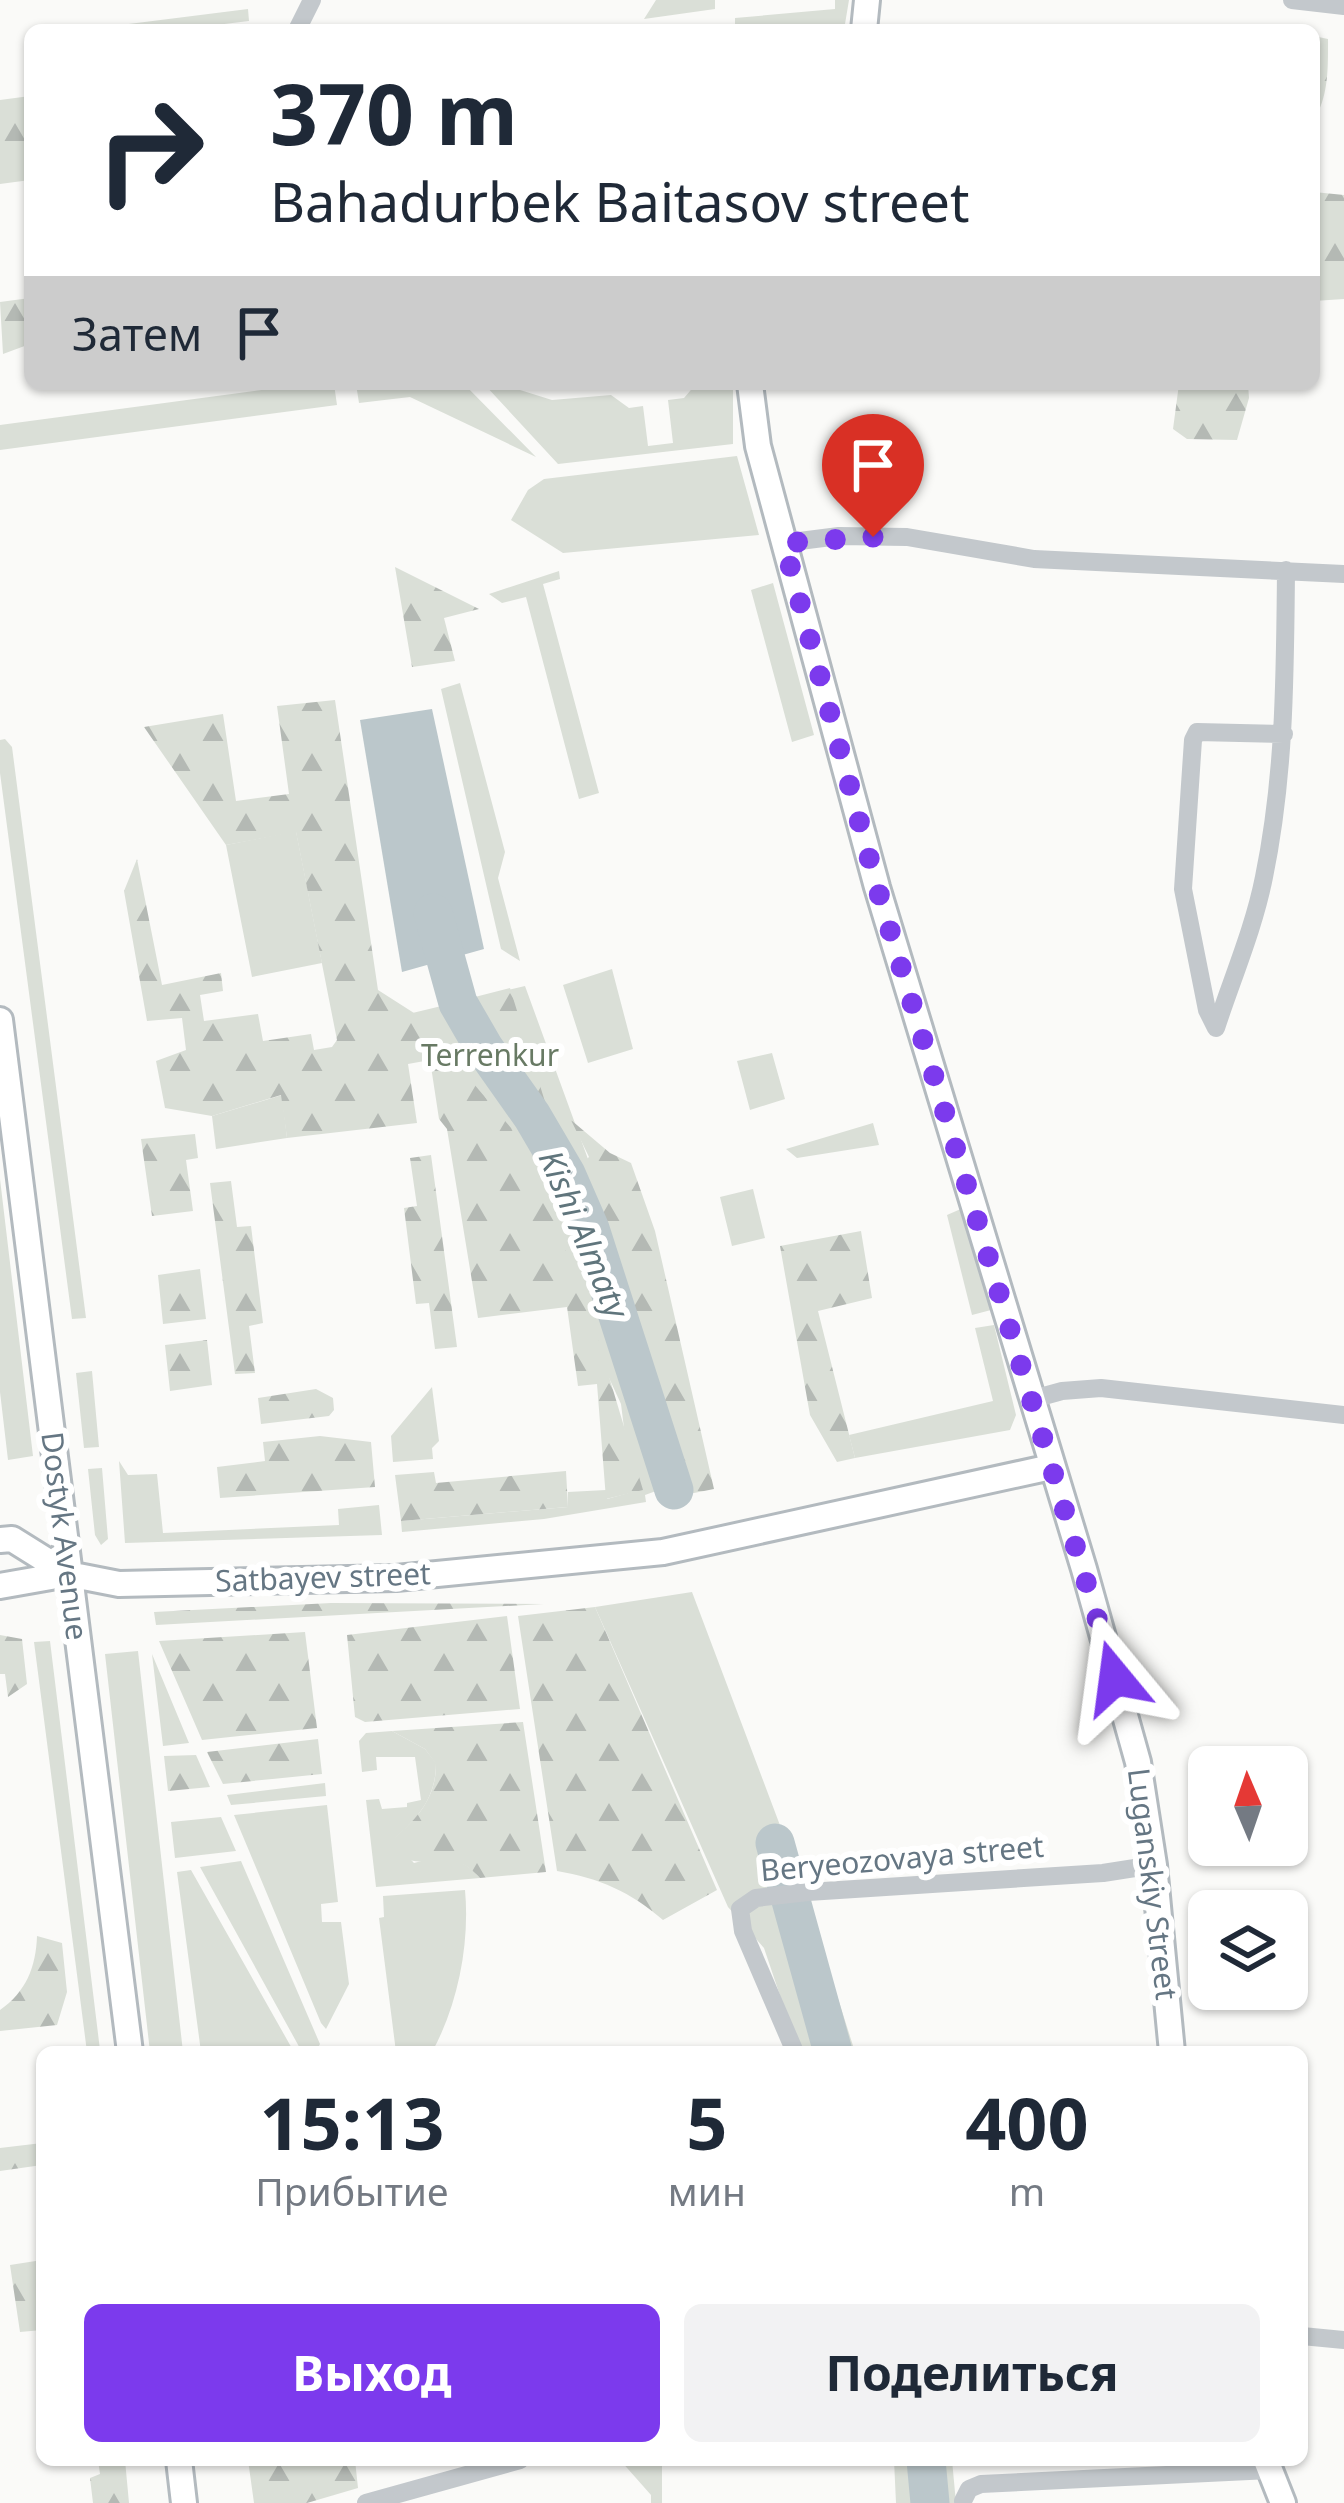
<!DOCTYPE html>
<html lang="ru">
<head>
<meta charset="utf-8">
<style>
  body { margin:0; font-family:"Noto Sans",sans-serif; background:#f2f2f3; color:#1f2937; height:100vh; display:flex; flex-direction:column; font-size:45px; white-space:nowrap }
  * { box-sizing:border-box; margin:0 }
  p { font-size:39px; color:#747a83 }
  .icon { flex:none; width:66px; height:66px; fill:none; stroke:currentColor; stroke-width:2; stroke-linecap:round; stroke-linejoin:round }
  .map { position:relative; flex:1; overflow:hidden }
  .side { position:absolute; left:36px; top:2046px; width:1272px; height:420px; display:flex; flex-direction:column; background:#fff; border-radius:18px; box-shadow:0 3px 9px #0004 }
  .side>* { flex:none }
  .hud { position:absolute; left:24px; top:24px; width:1296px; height:366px; border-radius:18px; box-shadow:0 3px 9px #0004; background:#fff; color:#1f2937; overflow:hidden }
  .needle { width:78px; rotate:358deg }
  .fabs { position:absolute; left:1188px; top:1746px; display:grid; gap:24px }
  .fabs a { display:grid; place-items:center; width:120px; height:120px; border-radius:18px; background:#fff; box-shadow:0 3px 9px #0004; font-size:60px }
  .pin { position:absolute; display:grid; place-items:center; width:102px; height:102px; color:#fff; margin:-123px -51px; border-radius:50% 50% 50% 0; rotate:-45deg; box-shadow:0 0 12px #0007 }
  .pin .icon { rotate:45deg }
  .me { position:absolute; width:132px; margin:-66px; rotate:344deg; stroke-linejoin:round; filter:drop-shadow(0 0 9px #0008) }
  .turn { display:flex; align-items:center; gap:42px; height:252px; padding:0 48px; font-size:54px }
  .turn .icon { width:156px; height:156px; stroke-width:2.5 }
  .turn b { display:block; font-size:84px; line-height:102px }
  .then { display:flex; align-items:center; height:114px; padding:0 48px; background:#0003; gap:24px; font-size:45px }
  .eta { display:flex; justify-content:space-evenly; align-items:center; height:204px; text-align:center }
  .eta b { font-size:72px; font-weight:700; line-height:84px }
  .cta { display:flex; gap:24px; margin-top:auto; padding:24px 48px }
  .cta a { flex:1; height:138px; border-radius:18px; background:#7c3aed; color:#fff; font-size:48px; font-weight:700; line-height:138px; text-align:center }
  .cta a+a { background:#f2f2f3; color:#1f2937 }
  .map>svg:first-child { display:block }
</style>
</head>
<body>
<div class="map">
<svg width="1344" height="2503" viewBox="0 0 1344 2503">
  <defs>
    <pattern id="forest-firs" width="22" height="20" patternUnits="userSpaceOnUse" patternTransform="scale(3)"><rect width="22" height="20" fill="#dadfd7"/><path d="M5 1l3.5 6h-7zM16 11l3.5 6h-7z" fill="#b4b9b4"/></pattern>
  </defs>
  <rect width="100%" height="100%" fill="#fafaf8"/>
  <path fill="#dadfd7" d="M 656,0 L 715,0 L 715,9 L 644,19 Z
    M 835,0 L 849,0 L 844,30 L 735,30 L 735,18 L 835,9 Z
    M 248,9 L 249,21 L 175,30 L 81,30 Z
    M 307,384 L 334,384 L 337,405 L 0,450 L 0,425 Z
    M 356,384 L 464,384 L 536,457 L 410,397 L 359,403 Z
    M 484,384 L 501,384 L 552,400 L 611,395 L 629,408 L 643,406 L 648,446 L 673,443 L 668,400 L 684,398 L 696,384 L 733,384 L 733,444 L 558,464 Z
    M 737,456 L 759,535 L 563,553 L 511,520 L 528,490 L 544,479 Z
    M 559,571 L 560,579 L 543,584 L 599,793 L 579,799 L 526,597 L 502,603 L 489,594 Z
    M 773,583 L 814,735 L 792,742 L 751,590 Z
    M 460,683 L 505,852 L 498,878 L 520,961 L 501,949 L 441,689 Z
    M 5,739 L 12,747 L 86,1318 L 72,1319 L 0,773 L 0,740 Z
    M 296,831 L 322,963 L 252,977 L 226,845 Z
    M 612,969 L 633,1049 L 588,1063 L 563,985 Z
    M 525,986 L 612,1225 L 689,1479 L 645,1495 L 646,1502 L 544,1519 L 402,1532 L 401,1521 L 568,1507 L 568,1492 L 606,1490 L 607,1499 L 632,1492 L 621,1404 L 581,1317 L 400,1016 Z
    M 772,1053 L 785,1099 L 750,1110 L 737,1061 Z
    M 282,1095 L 287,1138 L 216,1149 L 212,1116 Z
    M 873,1123 L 879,1145 L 797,1158 L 786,1149 Z
    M 0,1179 L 33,1456 L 8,1460 L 0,1392 Z
    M 753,1189 L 765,1238 L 732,1246 L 720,1197 Z
    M 963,1208 L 991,1310 L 972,1315 L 947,1215 Z
    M 994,1325 L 1016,1415 L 1010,1430 L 855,1458 L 849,1435 L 993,1401 L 975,1328 Z
    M 92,1371 L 99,1447 L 84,1448 L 76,1373 Z
    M 432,1387 L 439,1441 L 432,1448 L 433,1459 L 393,1462 L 391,1436 Z
    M 119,1461 L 128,1475 L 157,1474 L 163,1533 L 339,1525 L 338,1509 L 379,1505 L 382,1535 L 125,1543 Z
    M 102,1468 L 108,1539 L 101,1545 L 95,1535 L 88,1469 Z
    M 692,1592 L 798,1873 L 855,2052 L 799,2052 L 764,1948 L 728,1907 L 595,1607 Z
    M 50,1641 L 100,2050 L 87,2052 L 34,1642 Z
    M 138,1651 L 183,2052 L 150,2052 L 105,1654 Z
    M 152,1654 L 189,1743 L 163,1746 Z
    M 392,1731 L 425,1749 L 436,1763 C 436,1798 418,1818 393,1840 L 414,1863 C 442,1856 460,1855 480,1878 L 376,1887 L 366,1800 L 379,1799 L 382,1809 L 407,1807 L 407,1803 L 421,1800 L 415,1757 L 376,1757 L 377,1770 L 362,1772 L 359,1741 L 366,1733 Z
    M 325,1783 L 326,1796 L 231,1805 L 227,1795 Z
    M 327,1805 L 338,1902 L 321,1904 L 322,1922 L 341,1922 L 349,1984 L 326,2029 L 321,2023 L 234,1815 Z
    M 221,1817 L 236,1851 L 175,1858 L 171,1822 Z
    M 241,1861 L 320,2044 L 316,2052 L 302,2052 L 200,1867 Z
    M 191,1870 L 294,2052 L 201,2052 L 177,1872 Z
    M 465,1890 C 470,1943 458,2005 432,2052 L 396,2052 L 379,1918 L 384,1917 L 383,1896 Z
    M 620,2460 L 662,2460 L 662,2503 L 651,2503 L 651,2495 Z
    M 894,2460 L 952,2460 L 956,2503 L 896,2503 Z"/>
  <path fill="url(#forest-firs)" d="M 1314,36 L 1328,39 C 1328,67 1329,95 1314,120 Z
    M 30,96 L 30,180 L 0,184 L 0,100 Z
    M 1314,192 L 1344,195 L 1344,299 L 1314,301 Z
    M 30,298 L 30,344 L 3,354 L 0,302 Z
    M 1179,384 L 1248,384 L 1249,398 L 1237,440 L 1187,439 L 1173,429 Z
    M 395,567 L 479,609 L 444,618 L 455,661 L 412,667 Z
    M 335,700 L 378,990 L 414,1013 L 511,1128 L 548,1203 L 593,1323 L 643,1490 L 606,1499 L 597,1384 L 578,1386 L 567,1307 L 478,1318 L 447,1129 L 439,1119 L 430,1060 L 408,1064 L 417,1123 L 287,1138 L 281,1095 L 212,1116 L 165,1108 L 156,1061 L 186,1050 L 182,1018 L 147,1021 L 124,891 L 137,859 L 162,985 L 221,973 L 223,991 L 200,995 L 204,1021 L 258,1014 L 263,1041 L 311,1034 L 314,1050 L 332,1047 L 337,1040 L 296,832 L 226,845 L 144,727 L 223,714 L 236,801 L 289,794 L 277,706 Z
    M 510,988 L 558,1144 L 474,1012 L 471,998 Z
    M 571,1120 L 610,1153 L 631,1163 L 655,1231 L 714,1489 L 684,1495 L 622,1293 L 573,1171 L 589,1157 Z
    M 195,1134 L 198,1158 L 186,1160 L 193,1211 L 152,1216 L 141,1139 Z
    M 431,1155 L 457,1347 L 435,1349 L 429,1303 L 416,1304 L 404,1208 L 417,1206 L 410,1158 Z
    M 231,1181 L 237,1227 L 251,1226 L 263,1323 L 249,1326 L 255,1373 L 235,1374 L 210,1183 Z
    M 861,1231 L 872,1298 L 818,1311 L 855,1458 L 837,1462 L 810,1415 L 780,1246 Z
    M 200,1269 L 206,1319 L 163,1324 L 158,1275 Z
    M 207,1340 L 212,1385 L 170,1391 L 165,1345 Z
    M 316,1389 L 333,1398 L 334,1410 L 329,1416 L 261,1424 L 258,1398 Z
    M 320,1436 L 371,1442 L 375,1487 L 220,1498 L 217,1467 L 265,1461 L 263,1442 Z
    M 566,1471 L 568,1507 L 401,1521 L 395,1475 L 434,1472 L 436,1483 Z
    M 331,1603 L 544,1604 L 156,1625 L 154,1612 Z
    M 595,1607 L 717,1890 L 663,1920 C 631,1892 599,1878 557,1871 L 518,1616 Z
    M 507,1616 L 520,1709 L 365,1722 L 355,1717 L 347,1635 Z
    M 305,1632 L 317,1728 L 202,1740 L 159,1641 Z
    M 0,1635 L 22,1639 L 27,1684 L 8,1697 L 5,1674 L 0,1674 Z
    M 523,1722 L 546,1872 L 480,1878 C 447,1842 428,1875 397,1854 L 392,1840 C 418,1818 436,1798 436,1764 L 425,1749 L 392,1731 Z
    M 318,1739 L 322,1774 L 223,1784 L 207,1752 Z
    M 196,1755 L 210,1787 L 168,1791 L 164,1756 Z
    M 37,1936 L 62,1943 L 67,1992 L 57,2025 L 0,2031 L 0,2010 C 26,1992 36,1967 37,1936 Z
    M 42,2143 L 42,2165 L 0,2171 L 0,2148 Z
    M 42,2260 L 42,2330 L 20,2332 L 10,2265 Z
    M 98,2460 L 125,2460 L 129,2503 L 93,2503 L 90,2478 L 100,2474 Z
    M 248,2460 L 355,2460 L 358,2488 L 307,2503 L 254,2503 Z"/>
  <path fill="#bbc7cb" d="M 432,709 L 484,949 L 402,972 L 360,720 Z"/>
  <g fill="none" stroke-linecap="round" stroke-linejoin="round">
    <path stroke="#bbc7cb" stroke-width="39" d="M 433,913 L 458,1003 L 484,1048 L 532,1116 L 566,1174 L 590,1229 L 674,1490
      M 775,1843 L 833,2052
      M 926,2460 L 930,2503"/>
    <g stroke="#b3babf" stroke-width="30">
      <path id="secondary" d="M 864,30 L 867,0
        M 750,384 L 758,446 L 877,887 L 1084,1569 L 1138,1762 L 1154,1865 L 1172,2052
        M 0,1020 L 130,2052
        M 0,1540 L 12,1539 L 68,1574 L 119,1584 L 396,1578 L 663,1552 L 1051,1467
        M 0,1586 L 68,1574
        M 179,2460 L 184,2503
        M 1266,2460 L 1283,2503"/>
    </g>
    <path stroke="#c3c8cc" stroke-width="18" d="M 1292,0 L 1344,6
      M 298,28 L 312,0
      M 784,543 L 839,536 L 907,537 L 1034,559 L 1344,574
      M 1284,734 L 1197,732 L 1193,740 L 1183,889 L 1207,1010 L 1216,1028 C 1232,979 1254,928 1264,877 C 1285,775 1285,674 1286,570
      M 1033,1399 L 1062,1391 L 1101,1388 L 1344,1415
      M 795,2052 L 743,1931 L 740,1909 L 756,1898 L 808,1892 L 1103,1873 L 1154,1865
      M 1302,2336 L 1344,2340
      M 963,2501 L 969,2489 L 981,2484 L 1270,2470
      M 366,2503 L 520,2460"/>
    <use href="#secondary" stroke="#fff" stroke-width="24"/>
  </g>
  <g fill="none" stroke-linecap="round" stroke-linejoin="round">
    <path stroke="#7c3aed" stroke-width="21" stroke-dasharray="0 37.8" d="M 873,537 L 784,543 L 877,887 L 1115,1678"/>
  </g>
  <g text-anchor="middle" stroke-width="12" stroke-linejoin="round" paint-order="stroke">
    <g font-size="30" fill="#687a64" stroke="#fff">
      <text x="490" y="1066">Terrenkur</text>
    </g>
    <g font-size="30" fill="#657683" stroke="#fff">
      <text transform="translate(64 1536) rotate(83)" y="10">Dostyk Avenue</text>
      <text transform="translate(323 1578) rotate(-2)" y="10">Satbayev street</text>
      <text transform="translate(902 1859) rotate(-5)" y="10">Beryeozovaya street</text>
      <text transform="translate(1152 1884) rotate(83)" y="10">Luganskiy Street</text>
    </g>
    <g font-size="33" font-style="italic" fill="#60757c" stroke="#fff">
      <text transform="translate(584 1234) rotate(67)" y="12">Kіshі Almaty</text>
    </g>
  </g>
</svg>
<div class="fabs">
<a><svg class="needle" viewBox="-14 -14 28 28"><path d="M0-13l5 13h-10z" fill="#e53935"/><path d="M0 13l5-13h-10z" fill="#747a83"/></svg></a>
<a><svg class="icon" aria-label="layers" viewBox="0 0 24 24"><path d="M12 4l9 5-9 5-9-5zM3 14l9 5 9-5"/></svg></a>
</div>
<div class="pin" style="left:873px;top:537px;background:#d93025"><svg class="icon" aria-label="arrive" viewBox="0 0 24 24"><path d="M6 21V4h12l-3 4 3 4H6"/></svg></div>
<svg class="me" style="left:1115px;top:1678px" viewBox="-20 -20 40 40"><path d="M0-17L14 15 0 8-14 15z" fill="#7c3aed" stroke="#fff" stroke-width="4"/></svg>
<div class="hud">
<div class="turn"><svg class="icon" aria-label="right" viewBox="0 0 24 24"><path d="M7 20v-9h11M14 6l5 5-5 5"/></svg><div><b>370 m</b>Bahadurbek Baitasov street</div></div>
<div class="then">Затем<svg class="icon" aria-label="arrive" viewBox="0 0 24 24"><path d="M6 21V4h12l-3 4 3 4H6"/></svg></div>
</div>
<section class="side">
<div class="eta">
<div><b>15:13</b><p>Прибытие</p></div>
<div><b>5</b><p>мин</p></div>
<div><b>400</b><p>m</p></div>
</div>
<div class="cta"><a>Выход</a><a>Поделиться</a></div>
</section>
</div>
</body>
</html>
